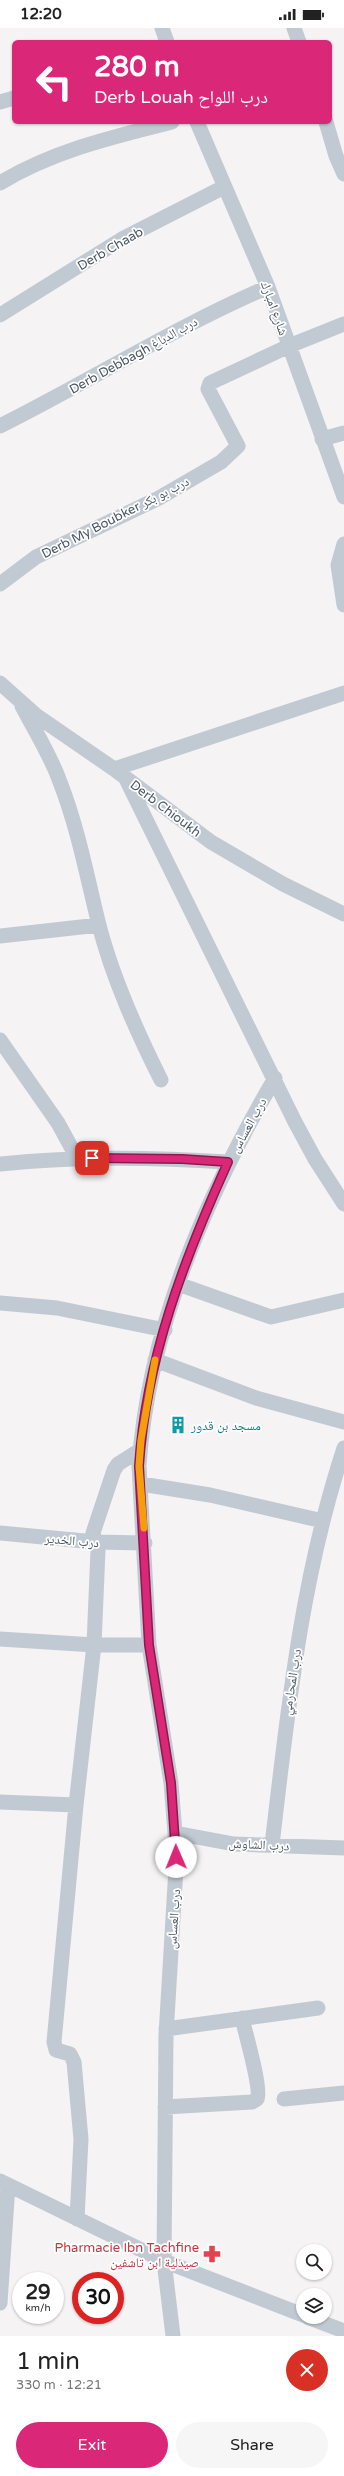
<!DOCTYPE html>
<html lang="en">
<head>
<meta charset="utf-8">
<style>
  body { margin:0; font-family:"Varela Round","Noto Naskh Arabic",sans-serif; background:#f6f6f6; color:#222; height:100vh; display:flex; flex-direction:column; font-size:15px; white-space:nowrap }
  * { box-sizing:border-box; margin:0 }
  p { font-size:13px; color:#767676 }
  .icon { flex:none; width:22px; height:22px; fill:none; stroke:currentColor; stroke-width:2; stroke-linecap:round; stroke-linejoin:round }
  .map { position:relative; height:2308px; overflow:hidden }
  .side { display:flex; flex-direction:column; background:#fff; flex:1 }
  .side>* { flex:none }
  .hud { position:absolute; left:12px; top:12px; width:320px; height:84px; border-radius:6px; box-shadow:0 1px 3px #0004; background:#db2777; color:#fff; overflow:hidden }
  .buttons { position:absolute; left:296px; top:2216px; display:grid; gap:8px }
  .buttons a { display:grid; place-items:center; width:36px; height:36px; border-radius:50%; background:#fff; box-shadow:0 1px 3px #0004; font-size:20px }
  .speed { position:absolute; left:12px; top:2244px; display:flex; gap:8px; font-size:20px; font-weight:700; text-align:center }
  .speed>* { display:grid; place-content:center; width:52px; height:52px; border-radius:50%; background:#fff; box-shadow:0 1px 3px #0004; line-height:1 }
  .speed small { font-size:10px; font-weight:400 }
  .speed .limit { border:6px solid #d22; background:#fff; color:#111 }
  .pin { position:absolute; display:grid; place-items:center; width:34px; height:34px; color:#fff; margin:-17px; border-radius:8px; box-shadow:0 2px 6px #0006 }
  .me { position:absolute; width:44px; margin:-22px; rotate:359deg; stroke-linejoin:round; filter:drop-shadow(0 0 3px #0008) }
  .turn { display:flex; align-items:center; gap:14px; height:84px; padding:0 16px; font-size:18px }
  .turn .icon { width:52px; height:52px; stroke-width:2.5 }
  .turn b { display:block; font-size:28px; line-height:34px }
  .round { display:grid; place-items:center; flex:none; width:42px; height:42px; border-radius:21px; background:#f6f6f6 }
  .summary { display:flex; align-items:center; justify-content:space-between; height:68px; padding:0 16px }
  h1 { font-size:24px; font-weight:600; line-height:30px }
  .cta { display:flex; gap:8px; margin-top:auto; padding:8px 16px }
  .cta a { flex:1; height:46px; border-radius:24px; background:#db2777; color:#fff; font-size:16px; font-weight:600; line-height:46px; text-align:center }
  .cta a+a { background:#f6f6f6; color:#222 }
  .status { display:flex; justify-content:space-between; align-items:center; height:28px; padding:0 20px; background:#fff; direction:ltr }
  .status svg { height:11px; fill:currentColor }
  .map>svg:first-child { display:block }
</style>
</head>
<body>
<div class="status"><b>12:20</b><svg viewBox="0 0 49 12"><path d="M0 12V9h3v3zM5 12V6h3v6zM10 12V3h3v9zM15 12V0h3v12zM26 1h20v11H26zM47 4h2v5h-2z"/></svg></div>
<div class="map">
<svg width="344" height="2308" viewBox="0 0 344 2308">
  <rect width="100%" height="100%" fill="#f5f3f3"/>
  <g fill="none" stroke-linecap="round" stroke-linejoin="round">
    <path stroke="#c1cad2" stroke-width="15" d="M 162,0 L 167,14
      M 294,0 L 299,14
      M 0,74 L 14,70
      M 197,94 L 268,259 L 344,469
      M 326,94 L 336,128 L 344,146
      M 0,155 C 53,123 112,109 172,94
      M 0,287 L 122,211 L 224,159
      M 0,398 C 90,353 175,299 268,259
      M 322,411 L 344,405
      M 344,516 L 338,537 L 344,577
      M 0,556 L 36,529 L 159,470 L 221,434 L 238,418 L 208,361 L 210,355 L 289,318 L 344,296
      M 0,655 L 37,688 L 114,741 L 211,814 L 283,856 L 344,886
      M 22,678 C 35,703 51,728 60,754 C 78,800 87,849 99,897 C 113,951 136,1002 161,1052
      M 114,741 L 344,665
      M 125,749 L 295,1094 L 315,1131 L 344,1176
      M 0,908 L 99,897
      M 0,1012 L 58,1095 L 77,1130
      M 0,1136 C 75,1128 152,1129 228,1134
      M 178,1256 L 271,1289 L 344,1272
      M 0,1275 L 57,1280 L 165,1302
      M 155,1332 L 256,1370 L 344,1394
      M 141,1456 L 210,1467 L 323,1493
      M 0,1505 L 95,1514 L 145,1515
      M 0,1611 L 94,1617 L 149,1617
      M 0,1774 L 76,1777
      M 175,1805 L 234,1816 L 344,1820
      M 272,1817 C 288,1681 301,1551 344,1420
      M 166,2001 L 318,1980
      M 284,2071 L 344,2065
      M 165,2079 L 252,2074 L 257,2071 C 262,2061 245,2004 242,1990
      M 0,2153 L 164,2233 L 303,2287
      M 77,2191 L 81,2111 L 74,2034 L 70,2026 L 56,2022 L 54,2014 L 76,1777 L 94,1617 L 98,1522 L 93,1505 L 114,1442 L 118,1436 L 140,1422
      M 0,2275 L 8,2157
      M 307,2289 L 344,2303
      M 173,2308 L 164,2233 L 166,2007 L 176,1840 L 175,1805 L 171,1755 L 149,1617 L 139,1438 C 148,1301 206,1168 275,1050"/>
  </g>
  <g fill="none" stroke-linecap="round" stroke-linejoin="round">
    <g stroke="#8e194d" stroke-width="10">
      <path id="route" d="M 92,1130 L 182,1131 L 228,1134 C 184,1231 146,1331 139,1438 L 149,1617 L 171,1755 L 176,1829"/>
    </g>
    <use href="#route" stroke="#db2777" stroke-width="7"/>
    <path stroke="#f59e0b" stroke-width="7" d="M 144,1500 L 139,1438 L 141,1412 L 155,1332"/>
  </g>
  <defs>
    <g id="building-bare" transform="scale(1.38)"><path d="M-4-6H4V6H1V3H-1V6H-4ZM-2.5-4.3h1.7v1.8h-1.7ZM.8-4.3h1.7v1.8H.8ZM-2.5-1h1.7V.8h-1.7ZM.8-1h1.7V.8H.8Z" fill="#0f9aa8" stroke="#fff" stroke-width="2.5" paint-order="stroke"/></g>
    <g id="pharmacy-bare" transform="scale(1.38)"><path d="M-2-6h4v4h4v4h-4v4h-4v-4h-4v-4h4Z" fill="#e0444e" stroke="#fff" stroke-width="2.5" paint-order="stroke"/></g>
  </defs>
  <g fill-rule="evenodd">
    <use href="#building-bare" x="178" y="1397"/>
    <use href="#pharmacy-bare" x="212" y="2226"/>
  </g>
  <g text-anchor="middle" stroke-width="3.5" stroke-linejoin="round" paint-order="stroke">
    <g font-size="13" fill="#4a5661" stroke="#fff">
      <text transform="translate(110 220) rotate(-30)" y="5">Derb Chaab</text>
      <text transform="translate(275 280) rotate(70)" y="5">شارع امبارك</text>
      <text transform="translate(133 327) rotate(-29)" y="5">Derb Debbagh درب الدباغ</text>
      <text transform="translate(115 489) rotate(-27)" y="5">Derb My Boubker درب بو بكر</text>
      <text transform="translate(166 780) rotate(37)" y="5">Derb Chioukh</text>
      <text transform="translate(248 1097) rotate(-61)" y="5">درب العساس</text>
      <text transform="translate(72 1512) rotate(5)" y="5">درب الخدير</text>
      <text transform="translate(291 1654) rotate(-81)" y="5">درب المحارمي</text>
      <text transform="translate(259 1816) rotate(3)" y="5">درب الشاوش</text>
      <text transform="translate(173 1891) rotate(-86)" y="5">درب العساس</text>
    </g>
    <g font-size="13" fill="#0d838f" stroke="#fff" text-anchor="start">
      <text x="191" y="1402">مسجد بن قدور</text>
    </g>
    <g font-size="13" fill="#be3a42" stroke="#fff" text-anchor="end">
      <text x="199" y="2224">Pharmacie Ibn Tachfine<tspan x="199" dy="15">صيدلية ابن تاشفين</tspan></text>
    </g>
  </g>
</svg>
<div class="buttons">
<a><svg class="icon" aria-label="search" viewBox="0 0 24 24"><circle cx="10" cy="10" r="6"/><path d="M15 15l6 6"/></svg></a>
<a><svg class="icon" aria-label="layers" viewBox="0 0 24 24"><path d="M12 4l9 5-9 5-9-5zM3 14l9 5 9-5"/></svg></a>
</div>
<div class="speed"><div>29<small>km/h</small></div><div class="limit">30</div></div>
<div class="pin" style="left:92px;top:1130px;background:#d93025"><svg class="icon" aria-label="arrive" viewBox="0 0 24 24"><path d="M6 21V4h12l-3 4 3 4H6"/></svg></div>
<svg class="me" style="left:176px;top:1829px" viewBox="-20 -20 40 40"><circle r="19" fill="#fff"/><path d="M0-13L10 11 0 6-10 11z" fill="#db2777"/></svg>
<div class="hud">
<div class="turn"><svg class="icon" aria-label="left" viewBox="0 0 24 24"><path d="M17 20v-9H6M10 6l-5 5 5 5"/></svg><div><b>280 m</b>Derb Louah درب اللواح</div></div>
</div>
</div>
<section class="side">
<div class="summary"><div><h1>1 min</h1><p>330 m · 12:21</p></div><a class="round" style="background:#d93025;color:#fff"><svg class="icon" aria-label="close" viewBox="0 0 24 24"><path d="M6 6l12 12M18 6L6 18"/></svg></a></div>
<div class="cta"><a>Exit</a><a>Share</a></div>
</section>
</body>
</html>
